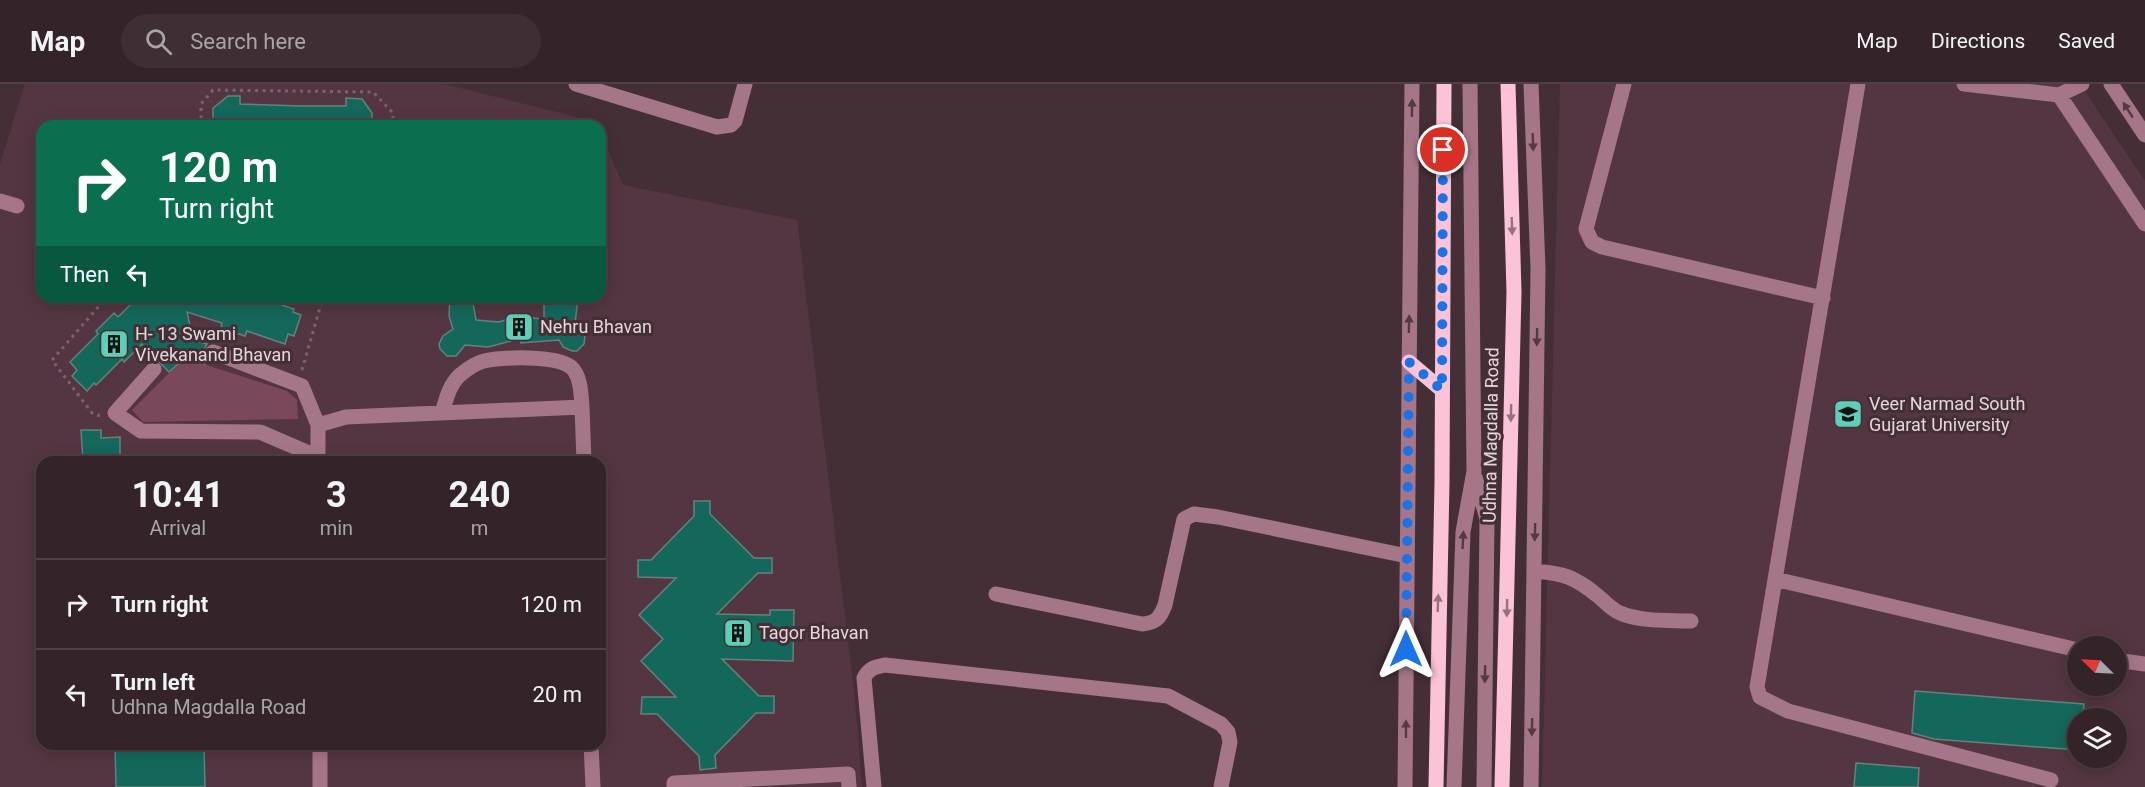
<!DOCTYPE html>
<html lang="en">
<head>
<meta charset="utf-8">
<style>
  body { margin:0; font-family:Roboto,sans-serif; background:#3f2f35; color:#f1f3f6; height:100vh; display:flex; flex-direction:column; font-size:22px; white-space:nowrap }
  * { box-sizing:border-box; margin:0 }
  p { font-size:20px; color:#a9a4a8 }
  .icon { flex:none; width:33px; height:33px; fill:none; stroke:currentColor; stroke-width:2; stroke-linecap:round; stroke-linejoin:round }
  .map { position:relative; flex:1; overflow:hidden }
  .panel { position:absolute; left:36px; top:372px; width:570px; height:294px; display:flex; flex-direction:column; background:#342329; border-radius:18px; box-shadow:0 3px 15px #0003,0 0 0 2px #4e4046 }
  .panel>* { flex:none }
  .banner { position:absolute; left:36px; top:36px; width:570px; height:183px; border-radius:18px; box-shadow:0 3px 15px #0003,0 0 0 2px #4e4046; background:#0b6e4f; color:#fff; overflow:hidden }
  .needle { width:39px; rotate:294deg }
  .tools { position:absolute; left:2067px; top:552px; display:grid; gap:12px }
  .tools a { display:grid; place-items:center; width:60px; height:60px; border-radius:50%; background:#342329; box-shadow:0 3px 15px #0003,0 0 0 2px #4e4046; font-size:30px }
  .pin { position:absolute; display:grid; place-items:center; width:51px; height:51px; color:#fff; margin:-26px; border:3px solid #fff; border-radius:50%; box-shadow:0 2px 6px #0007 }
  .me { position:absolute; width:66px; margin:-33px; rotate:0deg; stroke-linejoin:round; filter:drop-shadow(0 0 4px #0008) }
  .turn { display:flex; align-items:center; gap:21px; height:126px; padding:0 24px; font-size:27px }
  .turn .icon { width:78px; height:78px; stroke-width:2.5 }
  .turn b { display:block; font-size:42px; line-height:51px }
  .then { display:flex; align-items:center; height:57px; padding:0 24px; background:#0003; gap:12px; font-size:22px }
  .eta { display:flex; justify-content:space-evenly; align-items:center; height:102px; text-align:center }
  .eta b { font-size:36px; font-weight:700; line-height:42px }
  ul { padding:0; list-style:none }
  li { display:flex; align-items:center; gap:18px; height:90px; padding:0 24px; border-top:2px solid #4e4046 }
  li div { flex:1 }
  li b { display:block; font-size:22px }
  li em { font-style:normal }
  header { display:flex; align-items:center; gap:36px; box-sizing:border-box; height:84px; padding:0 30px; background:#342329; border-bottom:2px solid #4e4046 }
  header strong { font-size:28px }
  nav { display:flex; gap:33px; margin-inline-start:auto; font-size:21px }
  .search { width:420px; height:54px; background:#3f2f35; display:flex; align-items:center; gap:15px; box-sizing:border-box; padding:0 21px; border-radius:33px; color:#a9a4a8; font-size:22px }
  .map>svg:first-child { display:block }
</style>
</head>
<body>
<header>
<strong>Map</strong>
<div class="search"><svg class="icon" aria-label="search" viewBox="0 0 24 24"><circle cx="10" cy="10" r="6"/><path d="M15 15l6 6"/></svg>Search here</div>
<nav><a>Map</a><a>Directions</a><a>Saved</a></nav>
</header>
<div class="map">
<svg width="2145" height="703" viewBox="0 0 2145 703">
  <rect width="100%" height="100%" fill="#452f37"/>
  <path fill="#533641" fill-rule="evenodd" d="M 25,0 L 444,0 L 597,38 L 598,42 L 42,42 L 42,213 L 600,213 L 600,47 L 623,101 L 797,136 L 855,615 L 862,703 L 0,703 L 0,80 ZM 42,378 L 600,378 L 600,660 L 42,660 Z
    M 1560,0 L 2080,0 L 2145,97 L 2145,703 L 1542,703 ZM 2078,562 L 2116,562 L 2116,602 L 2078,602 ZM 2078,634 L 2116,634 L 2116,674 L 2078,674 Z"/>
  <path fill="#7b475c" d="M 191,276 L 287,307 L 297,316 L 298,335 L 143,338 L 132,326 L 179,279 Z"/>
  <path fill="#14685b" stroke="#64827b" stroke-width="1.5" d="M 228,12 L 240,12 L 240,20 L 302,22 L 346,22 L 346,14 L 362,15 L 372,29 L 372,42 L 213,41 L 213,24 Z
    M 138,213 L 258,213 L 294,225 L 293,228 L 301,231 L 294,252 L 288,250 L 285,260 L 247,247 L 245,252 L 221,244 L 222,239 L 187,228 L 193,256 L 207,260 L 204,265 L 206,275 L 205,280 L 191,276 L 179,279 L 169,288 L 142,260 L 124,278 L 122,275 L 96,301 L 94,299 L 87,307 L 72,292 L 77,286 L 70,278 L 98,250 L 96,247 L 114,229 L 118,233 Z
    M 450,213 L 472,213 L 476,236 L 499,238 L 508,235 L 518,237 L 532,234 L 544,235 L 544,213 L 578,213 L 575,240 L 585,251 L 584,260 L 577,267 L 572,267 L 563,263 L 559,256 L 521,259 L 522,254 L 488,263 L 465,261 L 456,272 L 447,272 L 440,265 L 439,260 L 443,252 L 453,245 L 449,232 Z
    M 81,346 L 101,346 L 101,354 L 120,353 L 120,378 L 83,378 Z
    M 694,417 L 710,417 L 710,430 L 754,474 L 772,474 L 772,489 L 758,489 L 717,530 L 770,531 L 770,526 L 794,526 L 793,577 L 722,575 L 759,612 L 774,612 L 774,629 L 756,629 L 715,671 L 716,684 L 700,686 L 699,672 L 657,630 L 641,630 L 642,613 L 676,613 L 641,577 L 663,555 L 639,531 L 676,494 L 638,493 L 638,476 L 651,476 L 694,432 Z
    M 1915,607 L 2084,620 L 2083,634 L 2078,634 L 2078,666 L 1934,655 L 1912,649 Z
    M 115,660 L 204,660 L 205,703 L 116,703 Z
    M 1856,679 L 1919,684 L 1918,703 L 1854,703 Z"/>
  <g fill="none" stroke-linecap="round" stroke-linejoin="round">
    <path stroke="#78646b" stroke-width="3" stroke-dasharray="3 4.5" stroke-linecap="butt" d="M 201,42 L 201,20 L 213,6 L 373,8 L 393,29 L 393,42
      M 353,213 L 393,219 L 393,213
      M 302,286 L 323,213
      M 100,332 L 92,329 L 52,276 L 107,213"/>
    <path stroke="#a57688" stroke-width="15" d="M 576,0 L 717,43 L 731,41 L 735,37 L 745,0
      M 1531,0 L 1538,185 L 1531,703
      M 1624,0 L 1586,145 L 1592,158 L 1602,163 L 1823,214
      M 1858,0 L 1757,603 L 1760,613 L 1788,627 L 2051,696
      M 1964,0 L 2059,11 L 2082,0
      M 2111,0 L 2145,51
      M 2059,11 L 2145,140
      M 0,117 L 17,122
      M 213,268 L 302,302 L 318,341 L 318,378
      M 154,285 L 115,329 L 141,347 L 260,348 L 318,373
      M 442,329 C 446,316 449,301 460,291 C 466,286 475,279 484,277 C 503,273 555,271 571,283 C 581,292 581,310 582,323
      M 318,341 L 346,333 L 582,323 L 584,378
      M 1475,393 L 1487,435 L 1484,703
      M 1534,487 C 1563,489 1575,493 1598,512 C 1605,518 1612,526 1620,529 C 1641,538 1669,536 1691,537
      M 1775,495 L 2078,566
      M 996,510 L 1142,540 C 1156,539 1160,534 1165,521 L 1184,435 L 1194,430 L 1218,433 L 1407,472
      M 2116,576 L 2145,580
      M 320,660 L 320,703
      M 591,660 L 593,703
      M 674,703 L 674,699 L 848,690 L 849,703
      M 874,703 L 864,594 C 869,584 875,583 885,581 L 1168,612 L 1221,640 L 1228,648 L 1230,658 L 1221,703
      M 1405,703 L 1412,0
      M 1454,703 L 1463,448 L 1474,387 L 1470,0"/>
    <path stroke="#fcc2d7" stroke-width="15" d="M 1409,278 L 1442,306
      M 1436,703 L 1442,398 L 1444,0
      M 1502,703 L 1514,208 L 1508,0"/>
  </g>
  <defs><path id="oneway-solid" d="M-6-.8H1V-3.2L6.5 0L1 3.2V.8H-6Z" transform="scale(1.5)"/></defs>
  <g fill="#533a43">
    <use href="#oneway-solid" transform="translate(1412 24) rotate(-89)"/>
    <use href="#oneway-solid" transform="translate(2128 26) rotate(-123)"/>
    <use href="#oneway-solid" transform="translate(1533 58) rotate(88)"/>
    <use href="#oneway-solid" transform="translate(1409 240) rotate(-89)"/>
    <use href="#oneway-solid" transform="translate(1537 253) rotate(91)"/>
    <use href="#oneway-solid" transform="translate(1535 448) rotate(91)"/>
    <use href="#oneway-solid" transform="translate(1463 456) rotate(-87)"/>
    <use href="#oneway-solid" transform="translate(1485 590) rotate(91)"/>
    <use href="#oneway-solid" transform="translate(1532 643) rotate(91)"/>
    <use href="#oneway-solid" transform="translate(1406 645) rotate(-90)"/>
  </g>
  <g fill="#97717f">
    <use href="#oneway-solid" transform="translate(1512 142) rotate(88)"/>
    <use href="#oneway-solid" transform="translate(1511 329) rotate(91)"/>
    <use href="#oneway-solid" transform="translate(1438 519) rotate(-88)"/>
    <use href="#oneway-solid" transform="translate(1507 524) rotate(91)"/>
  </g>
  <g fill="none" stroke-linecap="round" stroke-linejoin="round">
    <path stroke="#1a73e8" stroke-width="10" stroke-dasharray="0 18" d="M 1406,565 L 1409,278 L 1442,306 L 1443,66"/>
  </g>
  <defs>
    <g id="building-square" transform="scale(1.5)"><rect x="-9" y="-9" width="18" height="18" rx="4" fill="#5dceb8" stroke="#452f37"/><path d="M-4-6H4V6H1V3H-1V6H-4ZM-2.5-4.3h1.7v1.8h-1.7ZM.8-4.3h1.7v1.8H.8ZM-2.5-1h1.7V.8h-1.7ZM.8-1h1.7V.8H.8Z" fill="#111"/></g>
    <g id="university-square" transform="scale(1.5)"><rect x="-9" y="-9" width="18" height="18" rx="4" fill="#5dceb8" stroke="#452f37"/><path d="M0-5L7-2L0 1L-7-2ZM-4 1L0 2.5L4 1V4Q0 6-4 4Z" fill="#111"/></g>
  </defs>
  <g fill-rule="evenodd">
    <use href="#building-square" x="519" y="243"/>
    <use href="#building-square" x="114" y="260"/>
    <use href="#university-square" x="1848" y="330"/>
    <use href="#building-square" x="738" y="549"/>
  </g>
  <g text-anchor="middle" stroke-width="6" stroke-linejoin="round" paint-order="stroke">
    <g font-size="18" fill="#e5d6db" stroke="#452f37" text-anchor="start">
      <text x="540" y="249">Nehru Bhavan</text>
      <text x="135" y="256">H- 13 Swami<tspan x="135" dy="21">Vivekanand Bhavan</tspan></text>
      <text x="1869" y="326">Veer Narmad South<tspan x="1869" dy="21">Gujarat University</tspan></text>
      <text x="759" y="555">Tagor Bhavan</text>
    </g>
    <g font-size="18" fill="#e5d6db" stroke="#452f37">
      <text transform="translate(1491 351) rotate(-89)" y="6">Udhna Magdalla Road</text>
    </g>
  </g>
</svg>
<div class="tools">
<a><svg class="needle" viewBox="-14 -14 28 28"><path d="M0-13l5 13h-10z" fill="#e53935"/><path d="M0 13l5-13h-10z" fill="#a9a4a8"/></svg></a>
<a><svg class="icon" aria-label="layers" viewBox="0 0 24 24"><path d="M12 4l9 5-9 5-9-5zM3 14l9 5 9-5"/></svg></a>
</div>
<div class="pin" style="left:1443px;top:66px;background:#d93025"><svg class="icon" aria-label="arrive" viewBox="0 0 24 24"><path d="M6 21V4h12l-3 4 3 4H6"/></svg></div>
<svg class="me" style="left:1406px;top:565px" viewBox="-20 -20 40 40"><path d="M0-17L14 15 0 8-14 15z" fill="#1a73e8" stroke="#fff" stroke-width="4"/></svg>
<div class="banner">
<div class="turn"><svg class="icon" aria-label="right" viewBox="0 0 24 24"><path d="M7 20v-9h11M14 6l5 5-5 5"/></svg><div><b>120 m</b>Turn right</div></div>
<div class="then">Then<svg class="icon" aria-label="left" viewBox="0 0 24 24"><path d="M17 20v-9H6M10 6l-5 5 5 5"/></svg></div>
</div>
<section class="panel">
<div class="eta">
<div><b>10:41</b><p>Arrival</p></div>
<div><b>3</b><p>min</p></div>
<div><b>240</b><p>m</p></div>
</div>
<ul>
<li><svg class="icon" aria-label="right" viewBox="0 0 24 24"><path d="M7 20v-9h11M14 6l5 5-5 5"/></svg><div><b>Turn right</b></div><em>120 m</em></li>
<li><svg class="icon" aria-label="left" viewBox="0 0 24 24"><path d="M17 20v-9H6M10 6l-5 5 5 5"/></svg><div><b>Turn left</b><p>Udhna Magdalla Road</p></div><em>20 m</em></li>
</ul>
</section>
</div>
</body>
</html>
